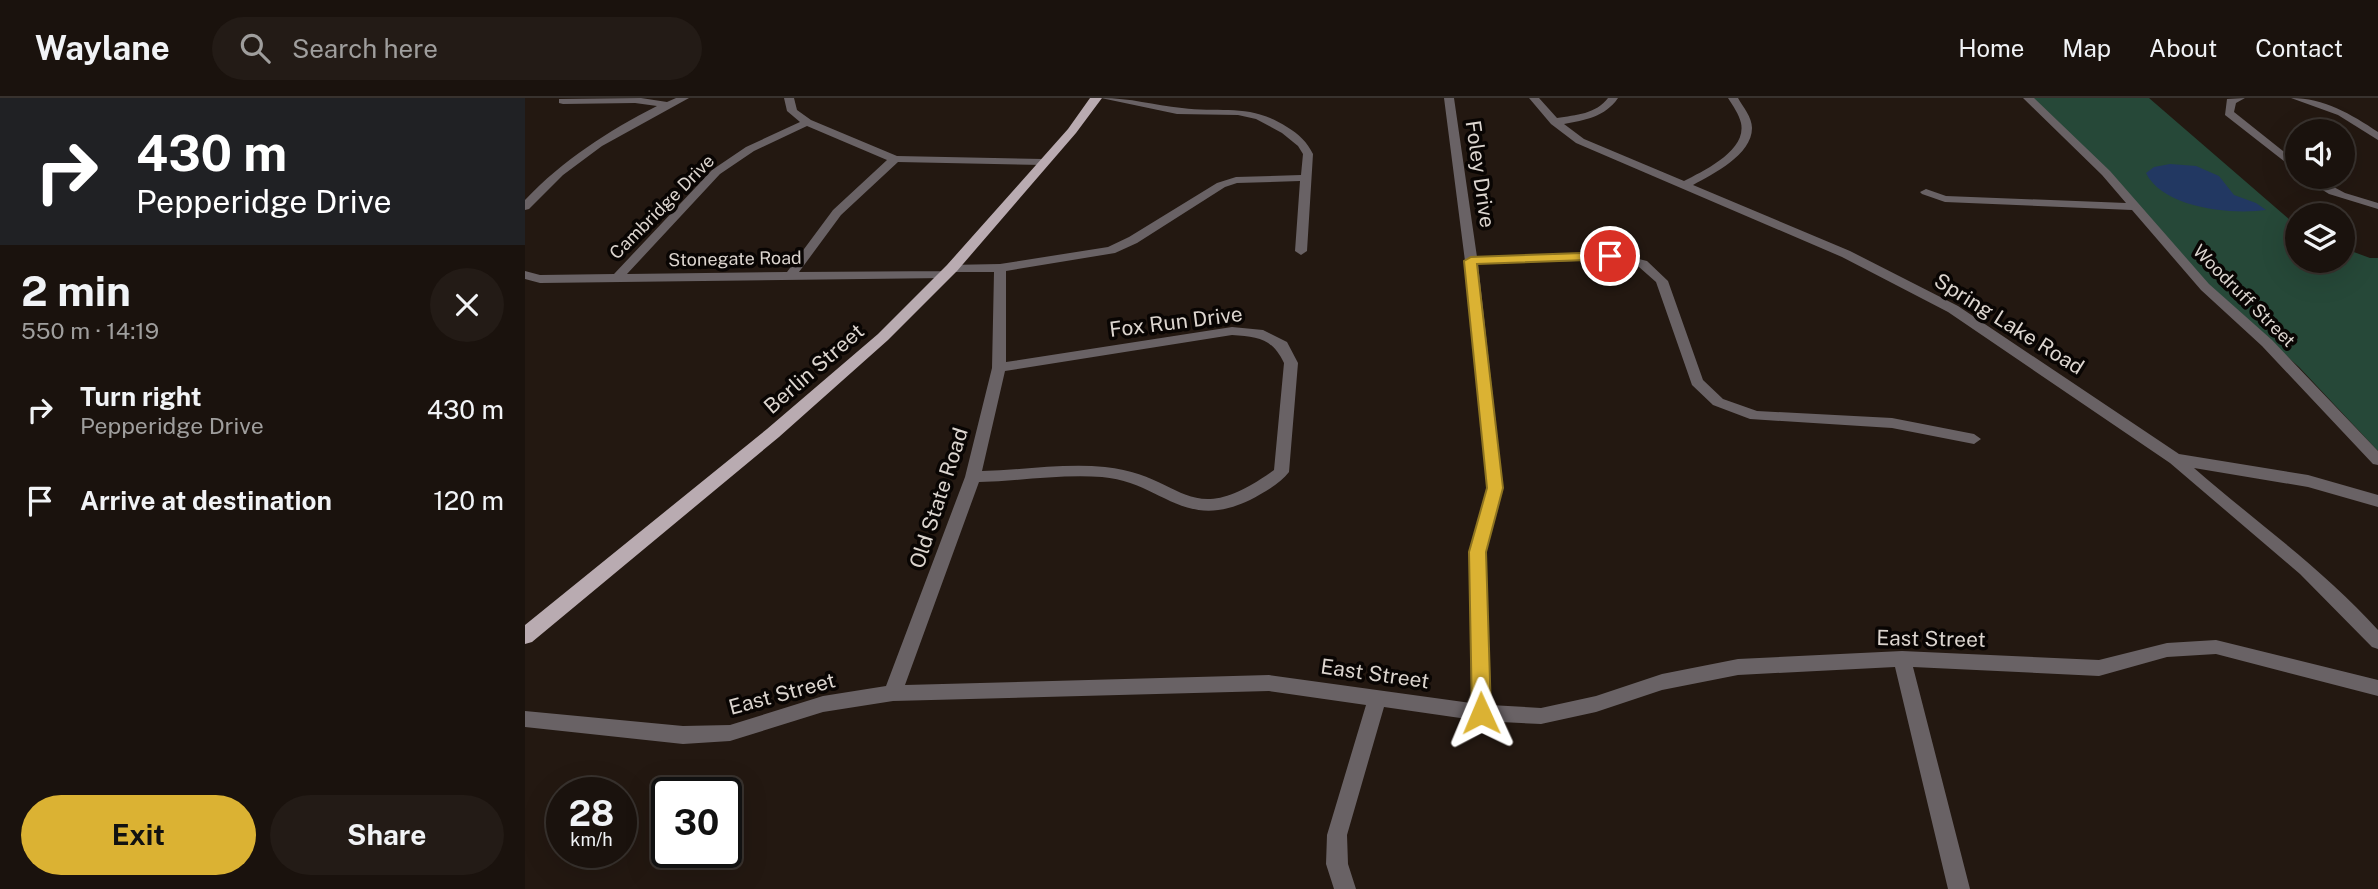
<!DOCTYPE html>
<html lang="en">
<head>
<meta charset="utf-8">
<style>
  body { margin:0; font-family:"Public Sans",sans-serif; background:#231b16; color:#f1f3f6; height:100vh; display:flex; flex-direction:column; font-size:26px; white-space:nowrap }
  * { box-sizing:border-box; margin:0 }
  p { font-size:23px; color:#9f9e9d }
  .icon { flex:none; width:38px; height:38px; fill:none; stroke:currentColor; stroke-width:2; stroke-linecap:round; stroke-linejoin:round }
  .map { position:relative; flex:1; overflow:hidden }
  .drawer { display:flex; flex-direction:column; background:#1a120d; width:525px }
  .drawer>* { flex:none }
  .guide { background:#202124; color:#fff; overflow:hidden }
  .buttons { position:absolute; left:1760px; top:21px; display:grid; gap:14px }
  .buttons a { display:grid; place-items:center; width:70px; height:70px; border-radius:50%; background:#1a120d; box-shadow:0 7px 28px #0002,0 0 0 2px #38322e; font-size:35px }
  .speed { position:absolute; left:21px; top:679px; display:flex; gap:14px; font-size:35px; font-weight:700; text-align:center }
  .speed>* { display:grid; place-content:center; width:91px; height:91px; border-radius:50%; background:#1a120d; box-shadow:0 7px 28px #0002,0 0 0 2px #38322e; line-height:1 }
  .speed small { font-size:18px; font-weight:400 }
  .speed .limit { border:4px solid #111; border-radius:10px; background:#fff; color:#111 }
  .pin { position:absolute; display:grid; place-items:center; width:60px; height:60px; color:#fff; margin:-30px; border:4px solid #fff; border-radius:50%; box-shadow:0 2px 7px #0007 }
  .me { position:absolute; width:77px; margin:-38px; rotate:359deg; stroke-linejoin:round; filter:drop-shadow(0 0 5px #0008) }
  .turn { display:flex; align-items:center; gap:24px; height:147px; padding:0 21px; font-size:32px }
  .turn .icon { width:91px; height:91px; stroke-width:2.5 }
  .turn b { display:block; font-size:49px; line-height:60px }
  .round { display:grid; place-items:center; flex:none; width:74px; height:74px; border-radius:37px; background:#231b16 }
  .head { display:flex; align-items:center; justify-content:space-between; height:119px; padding:0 21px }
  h1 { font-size:42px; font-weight:700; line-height:52px }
  .button { display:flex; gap:14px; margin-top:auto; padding:14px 21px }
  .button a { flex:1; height:80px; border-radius:42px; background:#dbb233; color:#111; font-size:28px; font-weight:700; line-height:80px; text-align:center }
  .button a+a { background:#231b16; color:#f1f3f6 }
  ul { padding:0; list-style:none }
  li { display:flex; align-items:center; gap:21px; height:91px; padding:0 21px }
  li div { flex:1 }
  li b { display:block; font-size:26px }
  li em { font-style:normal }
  header { display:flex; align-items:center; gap:42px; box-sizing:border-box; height:98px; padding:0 35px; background:#1a120d; border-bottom:2px solid #38322e }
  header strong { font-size:33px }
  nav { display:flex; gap:38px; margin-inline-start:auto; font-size:24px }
  .search { width:490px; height:63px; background:#231b16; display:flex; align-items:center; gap:18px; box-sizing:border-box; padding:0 24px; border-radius:38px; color:#9f9e9d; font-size:26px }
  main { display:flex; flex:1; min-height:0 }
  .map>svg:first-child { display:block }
</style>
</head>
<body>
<header>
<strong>Waylane</strong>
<div class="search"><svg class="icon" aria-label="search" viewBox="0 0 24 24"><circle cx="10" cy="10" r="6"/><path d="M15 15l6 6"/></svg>Search here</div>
<nav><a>Home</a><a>Map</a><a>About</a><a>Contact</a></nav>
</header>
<main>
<section class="drawer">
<div class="guide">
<div class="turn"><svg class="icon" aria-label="right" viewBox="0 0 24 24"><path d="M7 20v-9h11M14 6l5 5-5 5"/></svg><div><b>430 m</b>Pepperidge Drive</div></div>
</div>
<div class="head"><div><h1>2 min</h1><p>550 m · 14:19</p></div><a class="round"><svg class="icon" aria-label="close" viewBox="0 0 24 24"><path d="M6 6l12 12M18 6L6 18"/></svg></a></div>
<ul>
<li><svg class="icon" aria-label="right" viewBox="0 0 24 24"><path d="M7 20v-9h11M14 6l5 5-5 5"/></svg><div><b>Turn right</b><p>Pepperidge Drive</p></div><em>430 m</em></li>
<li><svg class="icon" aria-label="arrive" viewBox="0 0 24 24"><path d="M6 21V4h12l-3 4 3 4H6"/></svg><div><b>Arrive at destination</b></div><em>120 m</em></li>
</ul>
<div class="button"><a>Exit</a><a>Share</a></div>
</section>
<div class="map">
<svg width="1853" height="791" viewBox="0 0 1853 791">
  <rect width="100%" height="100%" fill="#231811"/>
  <path fill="#264838" d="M 1505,0 L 1624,0 L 1773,129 L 1773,163 L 1818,163 L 1818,150 L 1845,160 L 1853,160 L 1853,353 L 1774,269 L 1692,196 Z"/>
  <path fill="#223862" d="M 1645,66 L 1671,68 L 1694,78 L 1709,97 L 1731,105 L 1741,112 C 1706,117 1638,110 1621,75 L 1629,69 Z"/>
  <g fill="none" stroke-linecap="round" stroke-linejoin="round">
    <path fill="#696265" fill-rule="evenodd" d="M 116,0 L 142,4 L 151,0 L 164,0 L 77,48 L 38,77 L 4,111 L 0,112 L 0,102 C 38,62 83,33 132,8 L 110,5 L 38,6 L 34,5 L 34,1 Z
      M 259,0 L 269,0 L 272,12 L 286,22 L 372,58 L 518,61 L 523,64 L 518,67 L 373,64 L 316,117 L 274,174 L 424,173 L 424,179 L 420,180 L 15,185 L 0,181 L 0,173 L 15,177 L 89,176 L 187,72 L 221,49 L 275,24 L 262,13 ZM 282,28 L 362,62 L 308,112 L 262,174 L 102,176 L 195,76 L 229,53 Z
      M 576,0 C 606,0 628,7 657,10 C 697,15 725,5 762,29 C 774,36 782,44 788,56 L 782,153 L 776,157 L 770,153 L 775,83 L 712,85 L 700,89 L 612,145 L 590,155 L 481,173 L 481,264 L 707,229 L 738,232 L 762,244 L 773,265 L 764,374 C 755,386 738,395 725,402 C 658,434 637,384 577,379 C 536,376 495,383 454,384 L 380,587 L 744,577 L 946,605 L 945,454 L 962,390 L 940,163 L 919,0 L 929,0 L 952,159 L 1085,154 L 1122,163 L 1143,183 L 1178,282 L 1198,301 L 1232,313 L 1367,320 L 1449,336 L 1456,341 L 1449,346 L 1367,330 L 1225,321 L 1188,307 L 1167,287 L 1131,184 L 1114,169 L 1085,162 L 953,166 L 978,390 L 961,454 L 965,607 L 1016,610 L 1071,598 L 1137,576 L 1213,561 L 1377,553 L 1574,562 L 1642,545 L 1691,542 L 1853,582 L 1853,598 L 1691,556 L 1642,559 L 1574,578 L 1388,569 L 1445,791 L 1423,791 L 1370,569 L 1213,577 L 1137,592 L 1071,614 L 1016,626 L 956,623 L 859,609 L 822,737 L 823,766 L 831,791 L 809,791 L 801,766 L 802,737 L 841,607 L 744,593 L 368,603 L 298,614 L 205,643 L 158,646 L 0,629 L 0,613 L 158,628 L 205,627 L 298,598 L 361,588 L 440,379 L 467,270 L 469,174 L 427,174 L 423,173 L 423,167 L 475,166 L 583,149 L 604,139 L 692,85 L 711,79 L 776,77 L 778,56 L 773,48 L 757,35 L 731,21 L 713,17 L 652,16 ZM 707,237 C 733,239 747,240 759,265 L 749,372 C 661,435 661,377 580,369 C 540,365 498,372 457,373 L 480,273 Z
      M 1004,0 L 1014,0 L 1032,20 C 1051,17 1071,16 1083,0 L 1093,0 C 1080,19 1060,22 1039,26 L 1059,41 L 1159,83 C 1178,73 1222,53 1216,25 C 1214,16 1208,8 1203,0 L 1213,0 C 1218,9 1227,19 1227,30 C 1227,57 1188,76 1168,87 L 1325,153 L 1433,208 L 1654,356 L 1783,377 L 1853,397 L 1853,409 L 1783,389 L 1669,370 C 1731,424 1798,471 1853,532 L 1853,551 L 1847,549 L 1775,476 L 1645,365 L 1423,214 L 1317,159 L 1051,45 L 1026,26 Z
      M 1498,0 L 1509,0 L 1585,73 L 1684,186 L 1747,242 L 1853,353 L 1853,367 L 1848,366 L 1737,248 L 1676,192 L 1607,112 L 1420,104 L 1397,96 L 1395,94 L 1401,91 L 1421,98 L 1601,105 L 1577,77 Z
      M 1720,0 L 1711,5 L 1709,14 L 1773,65 L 1773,74 L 1700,17 L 1702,1 Z
      M 1766,0 C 1799,0 1826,16 1853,34 L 1853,42 L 1813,17 Z
      M 1777,79 L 1790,79 L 1820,95 L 1853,105 L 1853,111 L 1804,96 Z"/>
    <path fill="#b9abb1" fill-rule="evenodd" d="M 565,0 L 577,0 L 551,35 L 432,173 L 363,242 L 254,339 L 7,544 L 0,546 L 0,527 L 242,331 L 353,236 L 422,167 L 543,31 Z"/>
  </g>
  <path fill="#dbb233" stroke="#8e7421" stroke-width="2" d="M 1085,154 L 1092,158 L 1090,161 L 952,166 L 978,390 L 961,454 L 966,615 L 963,621 L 956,624 L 949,621 L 947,615 L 944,454 L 962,390 L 939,163 L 946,159 Z"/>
  <g text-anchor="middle" stroke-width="7" stroke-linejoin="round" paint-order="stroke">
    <g font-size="18" fill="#dcd5cf" stroke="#090503">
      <text transform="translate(137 109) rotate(-45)" y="6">Cambridge Drive</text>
      <text transform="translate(210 161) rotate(-1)" y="6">Stonegate Road</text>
      <text transform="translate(1719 198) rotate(45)" y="6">Woodruff Street</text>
    </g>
    <g font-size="21" fill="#dcd5cf" stroke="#090503">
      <text transform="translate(955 76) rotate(82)" y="7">Foley Drive</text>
      <text transform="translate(651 224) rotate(-7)" y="7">Fox Run Drive</text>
      <text transform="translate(1484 226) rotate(32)" y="7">Spring Lake Road</text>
      <text transform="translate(289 271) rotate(-41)" y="7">Berlin Street</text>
      <text transform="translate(414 400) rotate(-72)" y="7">Old State Road</text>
      <text transform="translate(1406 541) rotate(1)" y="7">East Street</text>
      <text transform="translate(850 576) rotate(8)" y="7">East Street</text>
      <text transform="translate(257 596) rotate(-15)" y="7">East Street</text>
    </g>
  </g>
</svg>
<div class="buttons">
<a><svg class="icon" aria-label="sound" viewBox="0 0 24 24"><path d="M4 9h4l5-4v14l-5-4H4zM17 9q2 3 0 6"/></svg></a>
<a><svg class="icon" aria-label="layers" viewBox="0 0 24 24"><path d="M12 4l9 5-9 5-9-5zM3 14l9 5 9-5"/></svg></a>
</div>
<div class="speed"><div>28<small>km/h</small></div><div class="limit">30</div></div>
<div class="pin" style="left:1085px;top:158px;background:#d93025"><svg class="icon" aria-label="arrive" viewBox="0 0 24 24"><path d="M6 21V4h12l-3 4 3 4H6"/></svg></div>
<svg class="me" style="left:956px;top:615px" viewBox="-20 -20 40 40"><path d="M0-17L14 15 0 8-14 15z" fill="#dbb233" stroke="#fff" stroke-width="4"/></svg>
</div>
</main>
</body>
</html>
